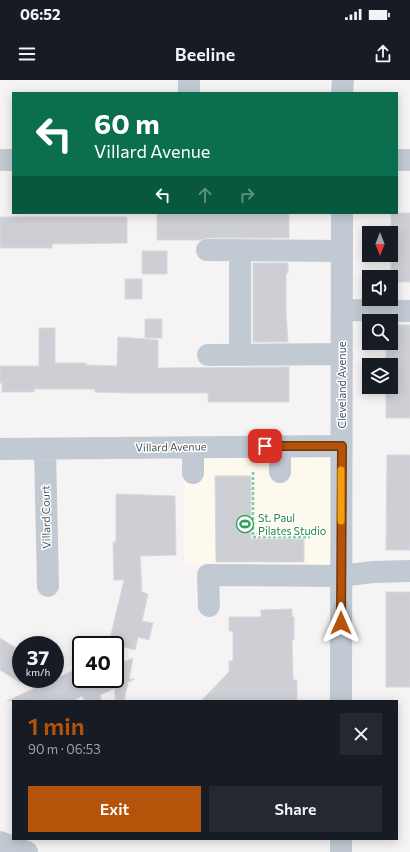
<!DOCTYPE html>
<html lang="en">
<head>
<meta charset="utf-8">
<style>
  body { margin:0; font-family:Commissioner,sans-serif; background:#242831; color:#f1f3f6; height:100vh; display:flex; flex-direction:column; font-size:15px; white-space:nowrap }
  * { box-sizing:border-box; margin:0 }
  p { font-size:13px; color:#9ea1a6 }
  .icon { flex:none; width:22px; height:22px; fill:none; stroke:currentColor; stroke-width:2; stroke-linecap:round; stroke-linejoin:round }
  .map { position:relative; flex:1; overflow:hidden }
  .details { position:absolute; left:12px; top:620px; width:386px; height:140px; display:flex; flex-direction:column; background:#171b24; border-radius:0px; box-shadow:0 2px 10px #0003 }
  .details>* { flex:none }
  .hud { position:absolute; left:12px; top:12px; width:386px; height:122px; border-radius:0px; box-shadow:0 2px 10px #0003; background:#0b6e4f; color:#fff; overflow:hidden }
  .needle { width:26px; rotate:180deg }
  .buttons { position:absolute; left:362px; top:146px; display:grid; gap:8px }
  .buttons a { display:grid; place-items:center; width:36px; height:36px; border-radius:0px; background:#171b24; box-shadow:0 2px 10px #0003; font-size:20px }
  .speed { position:absolute; left:12px; top:556px; display:flex; gap:8px; font-size:20px; font-weight:700; text-align:center }
  .speed>* { display:grid; place-content:center; width:52px; height:52px; border-radius:50%; background:#171b24; box-shadow:0 2px 10px #0003; line-height:1 }
  .speed small { font-size:10px; font-weight:400 }
  .speed .limit { border:2px solid #111; border-radius:6px; background:#fff; color:#111 }
  .pin { position:absolute; display:grid; place-items:center; width:34px; height:34px; color:#fff; margin:-17px; border-radius:8px; box-shadow:0 2px 6px #0006 }
  .me { position:absolute; width:44px; margin:-22px; rotate:0deg; stroke-linejoin:round; filter:drop-shadow(0 0 3px #0008) }
  .turn { display:flex; align-items:center; gap:14px; height:84px; padding:0 16px; font-size:18px }
  .turn .icon { width:52px; height:52px; stroke-width:2.5 }
  .turn b { display:block; font-size:28px; line-height:34px }
  .lanes { display:flex; align-items:center; height:38px; padding:0 16px; background:#0003; justify-content:center; gap:20px; direction:ltr }
  .lanes .off { opacity:.35 }
  .round { display:grid; place-items:center; flex:none; width:42px; height:42px; border-radius:0px; background:#242831 }
  .overview { display:flex; align-items:center; justify-content:space-between; height:68px; padding:0 16px }
  h1 { font-size:24px; font-weight:600; line-height:30px; color:#b45309 }
  .cta { display:flex; gap:8px; margin-top:auto; padding:8px 16px }
  .cta a { flex:1; height:46px; border-radius:0px; background:#b45309; color:#fff; font-size:16px; font-weight:600; line-height:46px; text-align:center }
  .cta a+a { background:#242831; color:#f1f3f6 }
  .status { display:flex; justify-content:space-between; align-items:center; height:28px; padding:0 20px; background:#171b24; direction:ltr }
  .status svg { height:11px; fill:currentColor }
  header { display:flex; justify-content:space-between; align-items:center; height:52px; padding:0 16px; background:#171b24; font-size:18px; font-weight:600 }
  .map>svg:first-child { display:block }
</style>
</head>
<body>
<div class="status"><b>06:52</b><svg viewBox="0 0 49 12"><path d="M0 12V9h3v3zM5 12V6h3v6zM10 12V3h3v9zM15 12V0h3v12zM26 1h20v11H26zM47 4h2v5h-2z"/></svg></div>
<header><svg class="icon" aria-label="menu" viewBox="0 0 24 24"><path d="M4 6h16M4 12h16M4 18h16"/></svg>Beeline<svg class="icon" aria-label="share" viewBox="0 0 24 24"><path d="M12 15V3M7 8l5-5 5 5M5 13v7h14v-7"/></svg></header>
<div class="map">
<svg width="410" height="772" viewBox="0 0 410 772">
  <rect width="100%" height="100%" fill="#f5f3f3"/>
  <path fill="#fdf9ef" d="M 343,362 L 343,486 L 184,484 L 183,363 Z"/>
  <path fill="#cdcfd5" stroke="#d7d9de" d="M 157,133 L 289,133 L 289,158 L 207,158 L 200,160 L 157,160 Z
    M 391,133 L 410,133 L 410,202 L 391,202 Z
    M 0,137 L 127,137 L 127,163 L 52,164 L 52,168 L 0,168 Z
    M 142,171 L 167,171 L 167,194 L 142,194 Z
    M 253,183 L 288,183 L 288,193 L 286,193 L 286,234 L 288,262 L 253,262 Z
    M 125,199 L 142,199 L 142,219 L 125,219 Z
    M 145,239 L 162,239 L 162,258 L 145,258 Z
    M 391,245 L 410,245 L 410,338 L 386,338 L 386,307 L 391,307 L 391,285 L 386,285 L 386,263 L 391,263 Z
    M 39,248 L 55,248 L 55,283 L 86,283 L 86,285 L 117,286 L 118,257 L 158,260 L 158,288 L 289,287 L 289,322 L 208,322 L 208,313 L 128,313 L 95,312 L 95,309 L 34,309 L 34,312 L 2,312 L 2,303 L 0,303 L 0,286 L 39,286 Z
    M 387,375 L 410,375 L 410,470 L 386,470 Z
    M 215,396 L 251,396 L 251,459 L 304,459 L 304,482 L 216,482 Z
    M 116,414 L 175,416 L 176,475 L 140,476 L 142,512 L 148,514 L 142,541 L 153,543 L 149,560 L 138,557 L 135,570 L 109,563 L 124,500 L 114,500 L 113,462 L 116,462 Z
    M 386,512 L 410,512 L 410,607 L 386,607 Z
    M 292,529 L 292,537 L 294,537 L 294,560 L 292,560 L 293,600 L 297,600 L 297,621 L 201,621 L 229,592 L 229,581 L 233,581 L 233,551 L 229,551 L 229,537 L 261,537 L 261,530 Z
    M 0,558 L 21,571 L 21,603 L 0,590 Z
    M 133,578 L 129,599 L 135,599 L 128,602 L 124,621 L 115,621 L 115,608 L 100,615 L 102,621 L 85,621 L 82,616 L 72,621 L 7,621 L 81,587 L 81,599 L 115,599 L 115,586 Z"/>
  <g fill="none" stroke-linecap="round" stroke-linejoin="round">
    <path stroke="#7ad0a6" stroke-width="2.5" stroke-dasharray="3 2" stroke-linecap="butt" d="M 253,392 L 253,457 L 310,457
      M 280,451 L 280,457"/>
    <path stroke="#c1cad2" stroke-width="22" d="M 189,13 L 189,0
      M 342,13 L 343,0
      M 0,80 L 13,80
      M 397,80 L 410,80
      M 207,170 L 342,171
      M 240,170 L 240,274
      M 342,230 L 410,231
      M 208,275 L 342,274
      M 280,366 L 280,392
      M 193,367 L 193,393
      M 0,369 L 341,366
      M 45,369 L 48,506
      M 209,526 L 208,495 L 341,496 L 373,492 L 410,491
      M 341,621 L 342,133
      M 0,762 L 27,772
      M 341,772 L 341,759"/>
  </g>
  <g fill="none" stroke-linecap="round" stroke-linejoin="round">
    <g stroke="#753606" stroke-width="10">
      <path id="route" d="M 265,366 L 342,366 L 341,543"/>
    </g>
    <use href="#route" stroke="#b45309" stroke-width="7"/>
    <path stroke="#f59e0b" stroke-width="7" d="M 341,390 L 341,441"/>
  </g>
  <defs>
    <g id="stadium-ring" transform="scale(0.9)"><circle r="9.5" fill="#fff" stroke="#2e9e5b" stroke-width="1.5"/><path d="M0-5a6.5 5 0 1 0 0 10a6.5 5 0 1 0 0-10ZM-3.5-1.8h7v3.6h-7Z" fill="#2e9e5b"/></g>
  </defs>
  <g fill-rule="evenodd">
    <use href="#stadium-ring" x="245" y="444"/>
  </g>
  <g text-anchor="middle" stroke-width="3" stroke-linejoin="round" paint-order="stroke">
    <g font-size="11" fill="#4a5661" stroke="#fff">
      <text transform="translate(342 305) rotate(-90)" y="4">Cleveland Avenue</text>
      <text transform="translate(171 367) rotate(-1)" y="4">Villard Avenue</text>
      <text transform="translate(46 437) rotate(-91)" y="4">Villard Court</text>
    </g>
    <g font-size="11" fill="#27864d" stroke="#fff" text-anchor="start">
      <text x="258" y="442">St. Paul<tspan x="258" dy="13">Pilates Studio</tspan></text>
    </g>
  </g>
</svg>
<div class="buttons">
<a><svg class="needle" viewBox="-14 -14 28 28"><path d="M0-13l5 13h-10z" fill="#e53935"/><path d="M0 13l5-13h-10z" fill="#9ea1a6"/></svg></a>
<a><svg class="icon" aria-label="sound" viewBox="0 0 24 24"><path d="M4 9h4l5-4v14l-5-4H4zM17 9q2 3 0 6"/></svg></a>
<a><svg class="icon" aria-label="search" viewBox="0 0 24 24"><circle cx="10" cy="10" r="6"/><path d="M15 15l6 6"/></svg></a>
<a><svg class="icon" aria-label="layers" viewBox="0 0 24 24"><path d="M12 4l9 5-9 5-9-5zM3 14l9 5 9-5"/></svg></a>
</div>
<div class="speed"><div>37<small>km/h</small></div><div class="limit">40</div></div>
<div class="pin" style="left:265px;top:366px;background:#d93025"><svg class="icon" aria-label="arrive" viewBox="0 0 24 24"><path d="M6 21V4h12l-3 4 3 4H6"/></svg></div>
<svg class="me" style="left:341px;top:543px" viewBox="-20 -20 40 40"><path d="M0-17L14 15 0 8-14 15z" fill="#b45309" stroke="#fff" stroke-width="4"/></svg>
<div class="hud">
<div class="turn"><svg class="icon" aria-label="left" viewBox="0 0 24 24"><path d="M17 20v-9H6M10 6l-5 5 5 5"/></svg><div><b>60 m</b>Villard Avenue</div></div>
<div class="lanes"><svg class="icon" aria-label="left" viewBox="0 0 24 24"><path d="M17 20v-9H6M10 6l-5 5 5 5"/></svg><svg class="icon off" aria-label="ahead" viewBox="0 0 24 24"><path d="M12 20V5M6 11l6-6 6 6"/></svg><svg class="icon off" aria-label="right" viewBox="0 0 24 24"><path d="M7 20v-9h11M14 6l5 5-5 5"/></svg></div>
</div>
<section class="details">
<div class="overview"><div><h1>1 min</h1><p>90 m · 06:53</p></div><a class="round"><svg class="icon" aria-label="close" viewBox="0 0 24 24"><path d="M6 6l12 12M18 6L6 18"/></svg></a></div>
<div class="cta"><a>Exit</a><a>Share</a></div>
</section>
</div>
</body>
</html>
